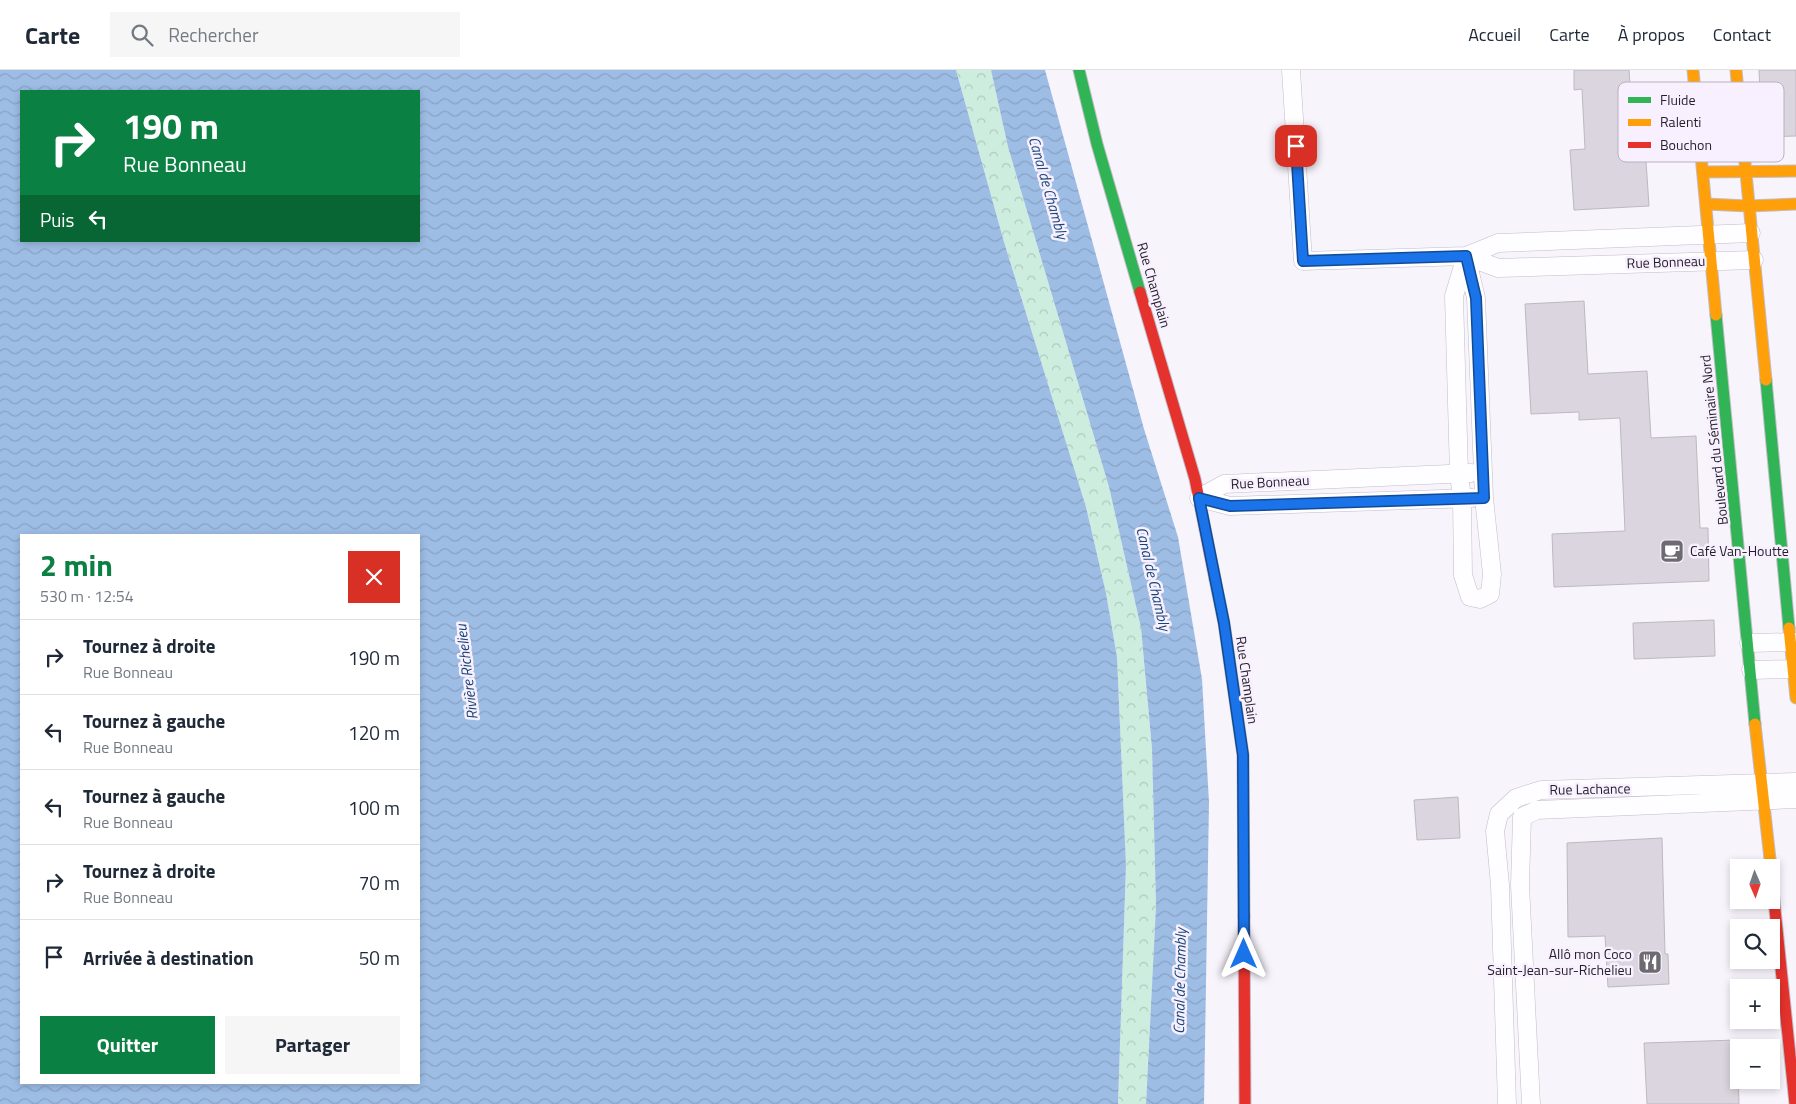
<!DOCTYPE html>
<html lang="fr">
<head>
<meta charset="utf-8">
<style>
  body { margin:0; font-family:"Titillium Web",sans-serif; background:#f6f6f7; color:#1f2937; height:100vh; display:flex; flex-direction:column; font-size:19px; white-space:nowrap }
  * { box-sizing:border-box; margin:0 }
  p { font-size:16px; color:#747a83 }
  .icon { flex:none; width:28px; height:28px; fill:none; stroke:currentColor; stroke-width:2; stroke-linecap:round; stroke-linejoin:round }
  .map { position:relative; flex:1; overflow:hidden }
  .sheet { position:absolute; left:20px; top:464px; width:400px; height:550px; display:flex; flex-direction:column; background:#fff; border-radius:0px; box-shadow:0 2px 8px #0003 }
  .sheet>* { flex:none }
  .banner { position:absolute; left:20px; top:20px; width:400px; height:152px; border-radius:0px; box-shadow:0 2px 8px #0003; background:#0b8043; color:#fff; overflow:hidden }
  .needle { width:32px; rotate:178deg }
  .tools { position:absolute; left:1730px; top:789px; display:grid; gap:10px }
  .tools a { display:grid; place-items:center; width:50px; height:50px; border-radius:0px; background:#fff; box-shadow:0 2px 8px #0003; font-size:25px }
  .pin { position:absolute; display:grid; place-items:center; width:42px; height:42px; color:#fff; margin:-21px; border-radius:10px; box-shadow:0 2px 8px #0006 }
  .me { position:absolute; width:55px; margin:-28px; rotate:0deg; stroke-linejoin:round; filter:drop-shadow(0 0 4px #0008) }
  .turn { display:flex; align-items:center; gap:18px; height:105px; padding:0 20px; font-size:22px }
  .turn .icon { width:65px; height:65px; stroke-width:2.5 }
  .turn b { display:block; font-size:35px; line-height:42px }
  .then { display:flex; align-items:center; height:48px; padding:0 20px; background:#0003; gap:10px; font-size:19px }
  .round { display:grid; place-items:center; flex:none; width:52px; height:52px; border-radius:0px; background:#f6f6f7 }
  .overview { display:flex; align-items:center; justify-content:space-between; height:85px; padding:0 20px }
  h1 { font-size:30px; font-weight:700; line-height:38px; color:#0b8043 }
  .button { display:flex; gap:10px; margin-top:auto; padding:10px 20px }
  .button a { flex:1; height:58px; border-radius:0px; background:#0b8043; color:#fff; font-size:20px; font-weight:700; line-height:58px; text-align:center }
  .button a+a { background:#f6f6f7; color:#1f2937 }
  ul { padding:0; list-style:none }
  li { display:flex; align-items:center; gap:15px; height:75px; padding:0 20px; border-top:1px solid #e0e1e3 }
  li div { flex:1 }
  li b { display:block; font-size:19px }
  li em { font-style:normal }
  header { display:flex; align-items:center; gap:30px; box-sizing:border-box; height:70px; padding:0 25px; background:#fff; border-bottom:1px solid #e0e1e3 }
  header strong { font-size:24px }
  nav { display:flex; gap:28px; margin-inline-start:auto; font-size:18px }
  .search { width:350px; height:45px; background:#f6f6f7; display:flex; align-items:center; gap:12px; box-sizing:border-box; padding:0 18px; border-radius:0px; color:#747a83; font-size:19px }
  .map>svg:first-child { display:block }
</style>
</head>
<body>
<header>
<strong>Carte</strong>
<div class="search"><svg class="icon" aria-label="search" viewBox="0 0 24 24"><circle cx="10" cy="10" r="6"/><path d="M15 15l6 6"/></svg>Rechercher</div>
<nav><a>Accueil</a><a>Carte</a><a>À propos</a><a>Contact</a></nav>
</header>
<div class="map">
<svg width="1796" height="1034" viewBox="0 0 1796 1034">
  <defs>
    <pattern id="park-crowns" width="20" height="18" patternUnits="userSpaceOnUse" patternTransform="scale(1.25)"><rect width="20" height="18" fill="#cdedde"/><path d="M2 6a3 3 0 1 1 6 0M12 15a3 3 0 1 1 6 0" fill="none" stroke="#b0cbbe"/></pattern>
    <pattern id="water-waves" width="16" height="10" patternUnits="userSpaceOnUse" patternTransform="scale(1.25)"><rect width="16" height="10" fill="#9ebde5"/><path d="M0 5q4-4 8 0t8 0" fill="none" stroke="#88a2c4"/></pattern>
  </defs>
  <rect width="100%" height="100%" fill="#f8f4fc"/>
  <path fill="url(#park-crowns)" d="M 956,0 L 991,0 L 1008,77 L 1109,417 L 1141,558 L 1152,679 L 1156,836 L 1146,1034 L 1118,1034 L 1126,795 L 1117,587 L 1106,523 L 1086,437 L 1004,172 Z"/>
  <path fill="url(#water-waves)" fill-rule="evenodd" d="M 0,0 L 956,0 L 1004,172 L 1086,437 L 1106,523 L 1117,587 L 1126,795 L 1118,1034 L 0,1034 ZM 21,21 L 419,21 L 419,171 L 21,171 ZM 21,465 L 419,465 L 419,1012 L 21,1012 Z
    M 991,0 L 1045,0 L 1144,359 L 1178,467 L 1202,609 L 1209,732 L 1204,1034 L 1146,1034 L 1156,836 L 1152,679 L 1141,558 L 1109,417 L 1008,77 Z"/>
  <path fill="#dad5de" stroke="#bdb9c1" d="M 1574,0 L 1629,0 L 1631,28 L 1661,26 L 1665,76 L 1645,76 L 1649,136 L 1574,140 L 1570,80 L 1585,79 L 1582,19 L 1574,20 Z
    M 1759,0 L 1796,0 L 1796,66 L 1762,67 Z
    M 1584,231 L 1588,304 L 1647,301 L 1651,368 L 1696,366 L 1700,458 L 1708,458 L 1709,511 L 1554,517 L 1552,464 L 1625,461 L 1620,348 L 1579,350 L 1579,342 L 1531,344 L 1525,234 Z
    M 1714,550 L 1715,586 L 1634,589 L 1633,553 Z
    M 1458,727 L 1460,768 L 1417,770 L 1414,730 Z
    M 1662,768 L 1665,884 L 1668,884 L 1669,914 L 1608,917 L 1605,866 L 1568,867 L 1567,773 Z
    M 1737,970 L 1739,1034 L 1647,1034 L 1644,973 Z"/>
  <g fill="none" stroke-linecap="round" stroke-linejoin="round">
    <g stroke="#c2bdc6" stroke-width="19">
      <path id="street" d="M 1291,0 L 1303,191 L 1466,186 L 1498,173 L 1751,163
        M 1466,186 L 1476,228 L 1484,428 L 1492,504 L 1490,524 L 1480,529 L 1470,527 L 1463,505 L 1462,428 L 1459,404 L 1454,226 Z
        M 1466,186 L 1498,198 L 1754,190
        M 1199,428 L 1224,414 L 1471,403
        M 1199,428 L 1230,436 L 1472,428
        M 1749,573 L 1796,572
        M 1751,600 L 1796,599
        M 1507,1034 L 1500,815 L 1495,761 L 1499,744 L 1516,728 L 1541,720 L 1796,712
        M 1531,1034 L 1520,815 L 1522,747 L 1537,740 L 1796,729"/>
    </g>
    <g stroke="#c2bdc6" stroke-width="13">
      <path id="fast" d="M 1079,0 L 1097,74 L 1140,222
        M 1716,245 L 1755,654
        M 1766,310 L 1789,558
        M 1215,509 L 1224,553 L 1243,685 L 1244,846"/>
    </g>
    <g stroke="#c2bdc6" stroke-width="13">
      <path id="slow" d="M 1693,0 L 1716,245
        M 1736,0 L 1766,310
        M 1703,102 L 1796,101
        M 1706,134 L 1748,136 L 1796,134
        M 1789,558 L 1796,628
        M 1755,654 L 1771,798"/>
    </g>
    <g stroke="#c2bdc6" stroke-width="13">
      <path id="jam" d="M 1140,222 L 1195,409 L 1215,509
        M 1771,801 L 1795,1034
        M 1244,846 L 1245,1034"/>
    </g>
    <use href="#street" stroke="#fefdff" stroke-width="18"/>
    <use href="#fast" stroke="#30b455" stroke-width="11"/>
    <use href="#slow" stroke="#ff9f0a" stroke-width="11"/>
    <use href="#jam" stroke="#e5322d" stroke-width="11"/>
  </g>
  <g fill="none" stroke-linecap="round" stroke-linejoin="round">
    <g stroke="#114b97" stroke-width="12">
      <path id="route" d="M 1244,884 L 1243,685 L 1224,553 L 1199,428 L 1230,436 L 1484,428 L 1476,228 L 1466,186 L 1303,191 L 1296,76"/>
    </g>
    <use href="#route" stroke="#1a73e8" stroke-width="9"/>
  </g>
  <defs>
    <g id="cafe-square" transform="scale(1.25)"><rect x="-9" y="-9" width="18" height="18" rx="4" fill="#6e6a72" stroke="#f8f0ff"/><path d="M-5.5-4.5H6V0H3Q3 3.5 0 3.5H-2.5Q-5.5 3.5-5.5 0ZM3-3.2v2h1.7v-2ZM-6 4.5H4V6H-6Z" fill="#fff"/></g>
    <g id="restaurant-square" transform="scale(1.25)"><rect x="-9" y="-9" width="18" height="18" rx="4" fill="#6e6a72" stroke="#f8f0ff"/><path d="M-5-6h1v4h1v-4h1v4h1v-4h1v5L-1.5 .5V6h-2V.5L-5-1ZM5-6V6H3V1.5H1.5Q1.5-4 5-6Z" fill="#fff"/></g>
  </defs>
  <g fill-rule="evenodd">
    <use href="#cafe-square" x="1672" y="481"/>
    <use href="#restaurant-square" x="1650" y="892"/>
  </g>
  <g text-anchor="middle" stroke-width="5" stroke-linejoin="round" paint-order="stroke">
    <g font-size="14" fill="#241f28" stroke="#f8f0ff">
      <text transform="translate(1666 192) rotate(-2)" y="5">Rue Bonneau</text>
      <text transform="translate(1154 215) rotate(74)" y="5">Rue Champlain</text>
      <text transform="translate(1714 370) rotate(-96)" y="5">Boulevard du Séminaire Nord</text>
      <text transform="translate(1270 412) rotate(-3)" y="5">Rue Bonneau</text>
      <text transform="translate(1247 610) rotate(82)" y="5">Rue Champlain</text>
      <text transform="translate(1590 719) rotate(-1)" y="5">Rue Lachance</text>
    </g>
    <g font-size="14" fill="#241f28" stroke="#f8f0ff" text-anchor="start">
      <text x="1690" y="486">Café Van-Houtte</text>
      <text x="1632" y="889" text-anchor="end">Allô mon Coco<tspan x="1632" dy="16">Saint-Jean-sur-Richelieu</tspan></text>
    </g>
    <g font-size="15" font-style="italic" fill="#154576" stroke="#f8f0ff">
      <text transform="translate(1048 118) rotate(74)" y="5">Canal de Chambly</text>
      <text transform="translate(1153 509) rotate(77)" y="5">Canal de Chambly</text>
      <text transform="translate(467 602) rotate(-97)" y="5">Rivière Richelieu</text>
      <text transform="translate(1180 911) rotate(-89)" y="5">Canal de Chambly</text>
    </g>
  </g>
  <rect x="1618" y="12" width="166" height="80" rx="8" fill="#f8f0ff" stroke="#b8b1be" stroke-width="1"/>
  <rect x="1628" y="27" width="23" height="6" fill="#30b455"/>
  <rect x="1628" y="49" width="23" height="7" fill="#ff9f0a"/>
  <rect x="1628" y="72" width="23" height="6" fill="#e5322d"/>
  <g font-size="14" fill="#241f28">
    <text x="1660" y="35">Fluide</text>
    <text x="1660" y="57">Ralenti</text>
    <text x="1660" y="80">Bouchon</text>
  </g>
</svg>
<div class="tools">
<a><svg class="needle" viewBox="-14 -14 28 28"><path d="M0-13l5 13h-10z" fill="#e53935"/><path d="M0 13l5-13h-10z" fill="#747a83"/></svg></a>
<a><svg class="icon" aria-label="search" viewBox="0 0 24 24"><circle cx="10" cy="10" r="6"/><path d="M15 15l6 6"/></svg></a>
<a>+</a>
<a>−</a>
</div>
<div class="pin" style="left:1296px;top:76px;background:#d93025"><svg class="icon" aria-label="arrive" viewBox="0 0 24 24"><path d="M6 21V4h12l-3 4 3 4H6"/></svg></div>
<svg class="me" style="left:1244px;top:884px" viewBox="-20 -20 40 40"><path d="M0-17L14 15 0 8-14 15z" fill="#1a73e8" stroke="#fff" stroke-width="4"/></svg>
<div class="banner">
<div class="turn"><svg class="icon" aria-label="right" viewBox="0 0 24 24"><path d="M7 20v-9h11M14 6l5 5-5 5"/></svg><div><b>190 m</b>Rue Bonneau</div></div>
<div class="then">Puis<svg class="icon" aria-label="left" viewBox="0 0 24 24"><path d="M17 20v-9H6M10 6l-5 5 5 5"/></svg></div>
</div>
<section class="sheet">
<div class="overview"><div><h1>2 min</h1><p>530 m · 12:54</p></div><a class="round" style="background:#d93025;color:#fff"><svg class="icon" aria-label="close" viewBox="0 0 24 24"><path d="M6 6l12 12M18 6L6 18"/></svg></a></div>
<ul>
<li><svg class="icon" aria-label="right" viewBox="0 0 24 24"><path d="M7 20v-9h11M14 6l5 5-5 5"/></svg><div><b>Tournez à droite</b><p>Rue Bonneau</p></div><em>190 m</em></li>
<li><svg class="icon" aria-label="left" viewBox="0 0 24 24"><path d="M17 20v-9H6M10 6l-5 5 5 5"/></svg><div><b>Tournez à gauche</b><p>Rue Bonneau</p></div><em>120 m</em></li>
<li><svg class="icon" aria-label="left" viewBox="0 0 24 24"><path d="M17 20v-9H6M10 6l-5 5 5 5"/></svg><div><b>Tournez à gauche</b><p>Rue Bonneau</p></div><em>100 m</em></li>
<li><svg class="icon" aria-label="right" viewBox="0 0 24 24"><path d="M7 20v-9h11M14 6l5 5-5 5"/></svg><div><b>Tournez à droite</b><p>Rue Bonneau</p></div><em>70 m</em></li>
<li><svg class="icon" aria-label="arrive" viewBox="0 0 24 24"><path d="M6 21V4h12l-3 4 3 4H6"/></svg><div><b>Arrivée à destination</b></div><em>50 m</em></li>
</ul>
<div class="button"><a>Quitter</a><a>Partager</a></div>
</section>
</div>
</body>
</html>
